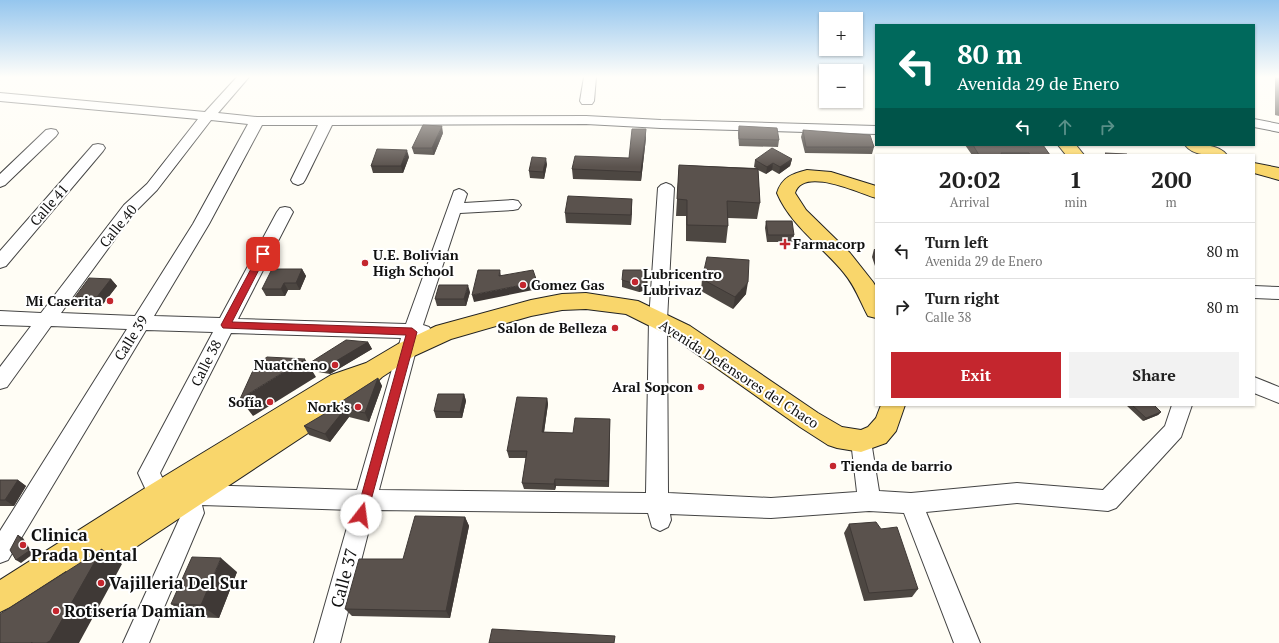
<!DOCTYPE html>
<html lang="en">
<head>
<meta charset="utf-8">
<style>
  body { margin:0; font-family:"PT Serif",serif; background:#f2f2f2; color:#222; height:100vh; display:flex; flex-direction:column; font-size:15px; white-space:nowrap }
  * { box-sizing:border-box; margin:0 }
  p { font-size:13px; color:#767676 }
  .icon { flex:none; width:22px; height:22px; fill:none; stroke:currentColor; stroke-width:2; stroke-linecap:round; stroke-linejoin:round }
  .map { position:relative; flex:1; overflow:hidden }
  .side { position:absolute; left:875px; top:154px; width:380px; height:252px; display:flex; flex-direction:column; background:#fff; border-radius:0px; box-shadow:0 1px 3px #0004 }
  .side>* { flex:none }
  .hud { position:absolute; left:875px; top:24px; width:380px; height:122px; border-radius:0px; box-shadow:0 1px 3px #0004; background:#00695c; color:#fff; overflow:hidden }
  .buttons { position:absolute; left:819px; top:12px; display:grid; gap:8px }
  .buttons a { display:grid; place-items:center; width:44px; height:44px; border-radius:0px; background:#fff; box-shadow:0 1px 3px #0004; font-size:20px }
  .pin { position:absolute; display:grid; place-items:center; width:34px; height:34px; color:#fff; margin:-17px; border-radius:8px; box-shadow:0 2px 6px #0006 }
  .me { position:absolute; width:44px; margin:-22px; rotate:15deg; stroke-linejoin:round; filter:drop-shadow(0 0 3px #0008) }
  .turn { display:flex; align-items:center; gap:14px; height:84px; padding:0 16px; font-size:18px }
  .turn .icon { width:52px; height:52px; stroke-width:2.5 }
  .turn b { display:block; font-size:28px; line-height:34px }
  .lanes { display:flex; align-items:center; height:38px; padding:0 16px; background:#0003; justify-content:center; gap:20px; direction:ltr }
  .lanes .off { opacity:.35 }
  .eta { display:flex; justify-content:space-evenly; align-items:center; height:68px; text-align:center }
  .eta b { font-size:24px; font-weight:700; line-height:28px }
  .cta { display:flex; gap:8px; margin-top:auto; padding:8px 16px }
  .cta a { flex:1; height:46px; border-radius:0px; background:#c4262e; color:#fff; font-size:16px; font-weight:700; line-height:46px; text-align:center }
  .cta a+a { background:#f2f2f2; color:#222 }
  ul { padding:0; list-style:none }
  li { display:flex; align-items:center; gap:12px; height:56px; padding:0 16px; border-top:1px solid #e0e0e0 }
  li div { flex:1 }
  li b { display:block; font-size:15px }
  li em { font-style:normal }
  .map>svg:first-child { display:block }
</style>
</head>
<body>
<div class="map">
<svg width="1279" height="643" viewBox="0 0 1279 643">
  <rect width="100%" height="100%" fill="#fffdf5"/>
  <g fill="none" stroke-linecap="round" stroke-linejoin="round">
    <g stroke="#444" stroke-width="2">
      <path id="minor" d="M 237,77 L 249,77 L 218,113 L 257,117 L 586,116 L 661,120 L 876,126 L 876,134 L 661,128 L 586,124 L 332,125 L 305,180 L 303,183 L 298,185 L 293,183 L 291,180 L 318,125 L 262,125 L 209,224 L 154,316 L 220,318 L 277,212 L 280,208 L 285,207 L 290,208 L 293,212 L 238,319 L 406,324 L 454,191 L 459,189 L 464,191 L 467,194 L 464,203 L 513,200 L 518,201 L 521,205 L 518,209 L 513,210 L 460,213 L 423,325 L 429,327 L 432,332 L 429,337 L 419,339 L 379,490 L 646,493 L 649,320 L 658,188 L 661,185 L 666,183 L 671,185 L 674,188 L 667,320 L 668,493 L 771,498 L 857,492 L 851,441 L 854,435 L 861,432 L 868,435 L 871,441 L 879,491 L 911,493 L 1017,483 L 1103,490 L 1165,426 L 1172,405 L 1192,405 L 1181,437 L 1116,508 L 1108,511 L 1017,503 L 926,512 L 980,643 L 954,643 L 904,513 L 869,511 L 771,518 L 670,514 L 671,520 L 668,527 L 660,531 L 652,527 L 648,513 L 374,510 L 340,643 L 314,643 L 352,510 L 202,505 L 204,513 L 149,643 L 123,643 L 182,513 L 180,505 L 159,504 L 151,501 L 138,473 L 213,332 L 146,330 L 8,560 L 0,563 L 0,531 L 127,329 L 51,326 L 7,387 L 0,389 L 0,367 L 31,326 L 0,325 L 0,311 L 41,313 L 124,205 L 147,184 L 198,119 L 0,101 L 0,93 L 205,112 ZM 211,120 L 248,124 L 193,224 L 135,316 L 61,313 L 134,213 L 157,190 ZM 231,333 L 401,338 L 357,490 L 165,484 L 160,473 Z
        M 584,77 L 596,77 L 594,101 L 592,104 L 582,104 L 580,101 Z
        M 1254,119 L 1279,124 L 1279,132 L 1254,127 Z
        M 51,129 L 56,130 L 58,133 L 56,136 L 5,185 L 0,187 L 0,174 L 46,130 Z
        M 98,144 L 103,145 L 105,148 L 103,151 L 6,266 L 0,268 L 0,251 L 93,145 Z
        M 1254,286 L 1279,287 L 1279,299 L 1254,298 Z
        M 1254,377 L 1279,387 L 1279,403 L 1254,393 Z"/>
    </g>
    <g stroke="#222" stroke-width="2">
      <path id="major" d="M 1058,145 L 1076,145 L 1084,155 L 1066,155 Z
        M 1185,145 C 1199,145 1218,143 1227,155 C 1213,155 1194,157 1185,145 Z
        M 1254,163 L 1279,168 L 1279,180 L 1254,173 Z
        M 807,170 L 831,172 L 876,186 L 876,198 C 859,193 803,166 795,193 L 806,210 L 850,253 L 873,282 L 876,287 L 876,318 L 868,316 C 860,301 855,286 844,273 C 822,246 791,226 777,193 C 782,177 792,174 807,170 Z
        M 586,293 L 638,301 L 690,326 L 818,413 L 842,427 L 861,430 L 868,427 L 876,418 L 881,405 L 905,405 L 896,431 L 886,443 L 861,452 L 837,448 L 828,445 L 800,427 L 674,338 L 626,314 L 586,309 L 562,310 L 531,316 L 451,339 L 414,356 L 382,377 L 358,400 L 89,578 L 79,582 L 69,578 L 66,571 L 10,607 L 0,612 L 0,580 L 150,485 L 331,375 L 366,363 L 398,344 L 436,326 L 531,300 L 562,294 Z"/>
    </g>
    <use href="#minor" fill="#fff" fill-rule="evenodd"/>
    <use href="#major" fill="#f9d66b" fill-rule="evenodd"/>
  </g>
  <path fill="#4d4742" d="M 1275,77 L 1279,77 L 1279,116 L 1275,115 Z
    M 739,126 L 779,140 L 778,147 L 739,146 L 738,133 Z
    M 803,130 L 874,147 L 872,154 L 805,153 L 801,137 Z
    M 443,133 L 434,155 L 414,154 L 412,148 Z
    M 646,138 L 641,181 L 573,179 L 572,169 L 629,158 Z
    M 965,145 L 1043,145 L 1050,155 L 972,155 Z
    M 409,157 L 403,173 L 373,173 L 371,166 Z
    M 792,159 L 790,166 L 779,174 L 772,170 L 766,174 L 758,170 L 760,203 L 757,219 L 728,218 L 728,226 L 726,243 L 686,241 L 686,216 L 676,216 L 679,165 L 756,168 L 754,167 L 755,160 Z
    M 547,164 L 544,179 L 530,178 L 529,171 Z
    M 632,199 L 632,209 L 631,225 L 566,223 L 565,213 Z
    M 766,221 L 794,235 L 793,242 L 767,242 L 765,228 Z
    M 874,249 L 876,249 L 876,269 L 872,257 Z
    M 302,269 L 306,276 L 300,290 L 288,290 L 285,296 L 266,296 L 262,289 Z
    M 647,270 L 646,290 L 639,292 L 622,287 L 622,280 Z
    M 111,279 L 117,286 L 103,304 L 81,304 L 75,297 Z
    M 702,279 L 746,294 L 733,309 L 701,291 Z
    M 470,292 L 466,306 L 437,306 L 435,299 Z
    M 368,342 L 372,349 L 330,374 L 312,371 L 308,364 Z
    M 378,378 L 382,386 L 369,422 L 349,417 L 330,442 L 309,435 L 304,426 L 334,409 L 333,407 Z
    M 464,394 L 466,401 L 462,418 L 436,418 L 434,411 Z
    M 547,398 L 548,404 L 544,432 L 573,433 L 610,419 L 609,487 L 556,486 L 555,490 L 524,489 L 522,483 L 526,458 L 509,458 L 507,451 Z
    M 1126,405 L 1154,405 L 1161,412 L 1158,415 L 1143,421 Z
    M 0,480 L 18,480 L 26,486 L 14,506 L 0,506 Z
    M 465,517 L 469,526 L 450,618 L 352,616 L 345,609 L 403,559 Z
    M 849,524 L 918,589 L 912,597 L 864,601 L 844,533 Z
    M 237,572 L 219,618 L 190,617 L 171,604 Z"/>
  <path fill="#3f3936" d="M 442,126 L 443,133 L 434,155 L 432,148 Z
    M 646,129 L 646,138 L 641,181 L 641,172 Z
    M 407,150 L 409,157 L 403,173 L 401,166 Z
    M 546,158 L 547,164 L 544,179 L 543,172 Z
    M 792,159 L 790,166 L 779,174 L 780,167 Z
    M 773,163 L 772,170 L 766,174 L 767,167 Z
    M 632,199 L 632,209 L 631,225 L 631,215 Z
    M 302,269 L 306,276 L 300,290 L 296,283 Z
    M 500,270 L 501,277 L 499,276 Z
    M 111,279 L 117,286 L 103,304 L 97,297 Z
    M 537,282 L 538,289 L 474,302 L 472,295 Z
    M 748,282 L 746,294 L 733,309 L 735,297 Z
    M 284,283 L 288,290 L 285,296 L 281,289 Z
    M 647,283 L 646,290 L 639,292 L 639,285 Z
    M 468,285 L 470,292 L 466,306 L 464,299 Z
    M 368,342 L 372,349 L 330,374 L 326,367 Z
    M 305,359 L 316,377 L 253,416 L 240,399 Z
    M 378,378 L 382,386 L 369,422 L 365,413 Z
    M 464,394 L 466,401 L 462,418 L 460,412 Z
    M 547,398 L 548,404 L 543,439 L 542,432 Z
    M 345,409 L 349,417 L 330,442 L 325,434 Z
    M 1161,412 L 1158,415 L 1143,421 L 1146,418 Z
    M 610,419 L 610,426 L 609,487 L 608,481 Z
    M 555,479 L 556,486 L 555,490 L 554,484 Z
    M 18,480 L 26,486 L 14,506 L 5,500 Z
    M 465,517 L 469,526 L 450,618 L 446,611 Z
    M 18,535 L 23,538 L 33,554 L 21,563 L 16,560 Z
    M 102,549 L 122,564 L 79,643 L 46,643 Z
    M 221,558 L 237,572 L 219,618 L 201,605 Z"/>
  <path fill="#5a524d" stroke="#3f3936" d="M 423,125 L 442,126 L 432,148 L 412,148 Z
    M 739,126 L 777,128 L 779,140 L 739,139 Z
    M 632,129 L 646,129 L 641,172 L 572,169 L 575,156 L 629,158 Z
    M 803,130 L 870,135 L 874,147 L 806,147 Z
    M 973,145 L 1043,145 L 1050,155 L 1030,155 L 1029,153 L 1001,153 L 1002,155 L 979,155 Z
    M 772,148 L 792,159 L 780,167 L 773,163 L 767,167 L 755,160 Z
    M 377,149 L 407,150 L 401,166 L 371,166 Z
    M 1105,153 L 1127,154 L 1128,155 L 1107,155 Z
    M 532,157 L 546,158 L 543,172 L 529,171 Z
    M 679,165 L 758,169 L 760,203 L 727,201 L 728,226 L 687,225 L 687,200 L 677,199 Z
    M 568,196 L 632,199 L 631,215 L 565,213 Z
    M 766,221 L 792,221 L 794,235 L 768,235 Z
    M 707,257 L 749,260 L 748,282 L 735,297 L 702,279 Z
    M 272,269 L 302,269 L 296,283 L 284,283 L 281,289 L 262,289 Z
    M 478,270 L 500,270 L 499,276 L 533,270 L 537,282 L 472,295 Z
    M 623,270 L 647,270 L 647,283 L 639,285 L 622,280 Z
    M 89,278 L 111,279 L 97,297 L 75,297 Z
    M 439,285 L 468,285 L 464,299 L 435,299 Z
    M 346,340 L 368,342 L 326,367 L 308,364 Z
    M 267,357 L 305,359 L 240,399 L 255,366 Z
    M 378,378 L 365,413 L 345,409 L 325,434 L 304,426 L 336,407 L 333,407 Z
    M 438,394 L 464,394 L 460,412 L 434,411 Z
    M 517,397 L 547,398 L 542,432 L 573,433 L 575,418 L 610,419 L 608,481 L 555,479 L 554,484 L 522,483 L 527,451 L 507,451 Z
    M 1132,405 L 1154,405 L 1161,412 L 1146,418 Z
    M 0,480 L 18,480 L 5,500 L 0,500 Z
    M 415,516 L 465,517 L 446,611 L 345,609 L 359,559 L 403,559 Z
    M 876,522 L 881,529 L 897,527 L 918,589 L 869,593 L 849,524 Z
    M 18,535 L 29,551 L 16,560 L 10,550 Z
    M 102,549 L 50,641 L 46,643 L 32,643 L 32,642 L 31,643 L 0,643 L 0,614 Z
    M 192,557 L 221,558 L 201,605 L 171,604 Z
    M 492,629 L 615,636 L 614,643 L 489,643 Z"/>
  <linearGradient id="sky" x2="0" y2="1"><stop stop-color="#95c6ee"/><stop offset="0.46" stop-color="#fffefa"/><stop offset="1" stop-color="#fffefa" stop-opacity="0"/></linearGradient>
  <rect width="1279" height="167" fill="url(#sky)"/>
  <path fill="#c4262e" stroke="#7f191e" d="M 260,252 L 263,252 L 267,254 L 232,322 L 412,328 L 417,332 L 367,515 L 365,518 L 361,520 L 357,518 L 356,515 L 406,335 L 223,328 L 221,325 Z"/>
  <g fill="#c4262e" stroke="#fff" stroke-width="1.5">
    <path d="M783 238h4v4h4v4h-4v4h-4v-4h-4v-4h4z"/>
    <circle cx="365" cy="263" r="4"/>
    <circle cx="635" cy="282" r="4"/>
    <circle cx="523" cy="285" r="4"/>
    <circle cx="110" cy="301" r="4"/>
    <circle cx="615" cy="328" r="4"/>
    <circle cx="335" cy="365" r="4"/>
    <circle cx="701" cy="387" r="4"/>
    <circle cx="270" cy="402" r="4"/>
    <circle cx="358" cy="407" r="4"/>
    <circle cx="833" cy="466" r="4"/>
    <circle cx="23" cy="545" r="4"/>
    <circle cx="101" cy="583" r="4"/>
    <circle cx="56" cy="611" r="4"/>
  </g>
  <g text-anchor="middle" stroke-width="4" stroke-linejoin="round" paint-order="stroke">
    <g font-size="14" fill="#111" stroke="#fff">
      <text transform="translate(49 205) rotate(-49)" y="5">Calle 41</text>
      <text transform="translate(118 226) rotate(-51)" y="5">Calle 40</text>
      <text transform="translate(131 338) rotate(-58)" y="5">Calle 39</text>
      <text transform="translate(206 363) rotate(-63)" y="5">Calle 38</text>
      <text transform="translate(739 374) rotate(33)" y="5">Avenida Defensores del Chaco</text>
    </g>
    <g font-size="14" font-weight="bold" fill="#111" stroke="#fff" text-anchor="end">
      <text x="793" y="249" text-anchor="start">Farmacorp</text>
      <text x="373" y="260" text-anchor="start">U.E. Bolivian<tspan x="373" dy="16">High School</tspan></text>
      <text x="643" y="279" text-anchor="start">Lubricentro<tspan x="643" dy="16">Lubrivaz</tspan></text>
      <text x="531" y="290" text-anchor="start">Gomez Gas</text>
      <text x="102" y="306">Mi Caserita</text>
      <text x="607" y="333">Salon de Belleza</text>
      <text x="327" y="370">Nuatcheno</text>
      <text x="693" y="392">Aral Sopcon</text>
      <text x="262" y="407">Sofía</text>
      <text x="350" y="412">Nork's</text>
      <text x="841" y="471" text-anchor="start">Tienda de barrio</text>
    </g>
    <g font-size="17" font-weight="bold" fill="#111" stroke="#fff" text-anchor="start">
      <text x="31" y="541">Clinica<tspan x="31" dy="20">Prada Dental</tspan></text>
      <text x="109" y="589">Vajilleria Del Sur</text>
      <text x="64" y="617">Rotisería Damian</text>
    </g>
    <g font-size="17" fill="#111" stroke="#fff">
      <text transform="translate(344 578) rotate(-75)" y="6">Calle 37</text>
    </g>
  </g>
</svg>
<div class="buttons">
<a>+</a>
<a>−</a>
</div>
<div class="pin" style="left:263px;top:254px;background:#d93025"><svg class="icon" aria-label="arrive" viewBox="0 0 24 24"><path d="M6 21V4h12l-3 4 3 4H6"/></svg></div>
<svg class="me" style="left:361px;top:515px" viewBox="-20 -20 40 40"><circle r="19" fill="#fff"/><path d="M0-13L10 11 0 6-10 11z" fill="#c4262e"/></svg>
<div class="hud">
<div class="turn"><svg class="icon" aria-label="left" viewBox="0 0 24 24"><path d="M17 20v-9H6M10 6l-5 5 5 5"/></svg><div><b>80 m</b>Avenida 29 de Enero</div></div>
<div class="lanes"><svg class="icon" aria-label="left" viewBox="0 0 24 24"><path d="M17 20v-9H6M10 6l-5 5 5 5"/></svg><svg class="icon off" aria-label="ahead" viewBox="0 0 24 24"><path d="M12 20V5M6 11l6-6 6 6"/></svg><svg class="icon off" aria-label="right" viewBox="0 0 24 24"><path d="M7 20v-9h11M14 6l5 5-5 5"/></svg></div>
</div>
<section class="side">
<div class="eta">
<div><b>20:02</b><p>Arrival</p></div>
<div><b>1</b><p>min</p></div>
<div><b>200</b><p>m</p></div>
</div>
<ul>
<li><svg class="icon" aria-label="left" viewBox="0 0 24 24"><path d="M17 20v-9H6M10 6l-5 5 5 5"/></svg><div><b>Turn left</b><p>Avenida 29 de Enero</p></div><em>80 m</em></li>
<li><svg class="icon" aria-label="right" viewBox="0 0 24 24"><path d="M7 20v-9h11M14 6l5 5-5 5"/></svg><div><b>Turn right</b><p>Calle 38</p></div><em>80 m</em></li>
</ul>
<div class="cta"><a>Exit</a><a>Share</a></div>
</section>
</div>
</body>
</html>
